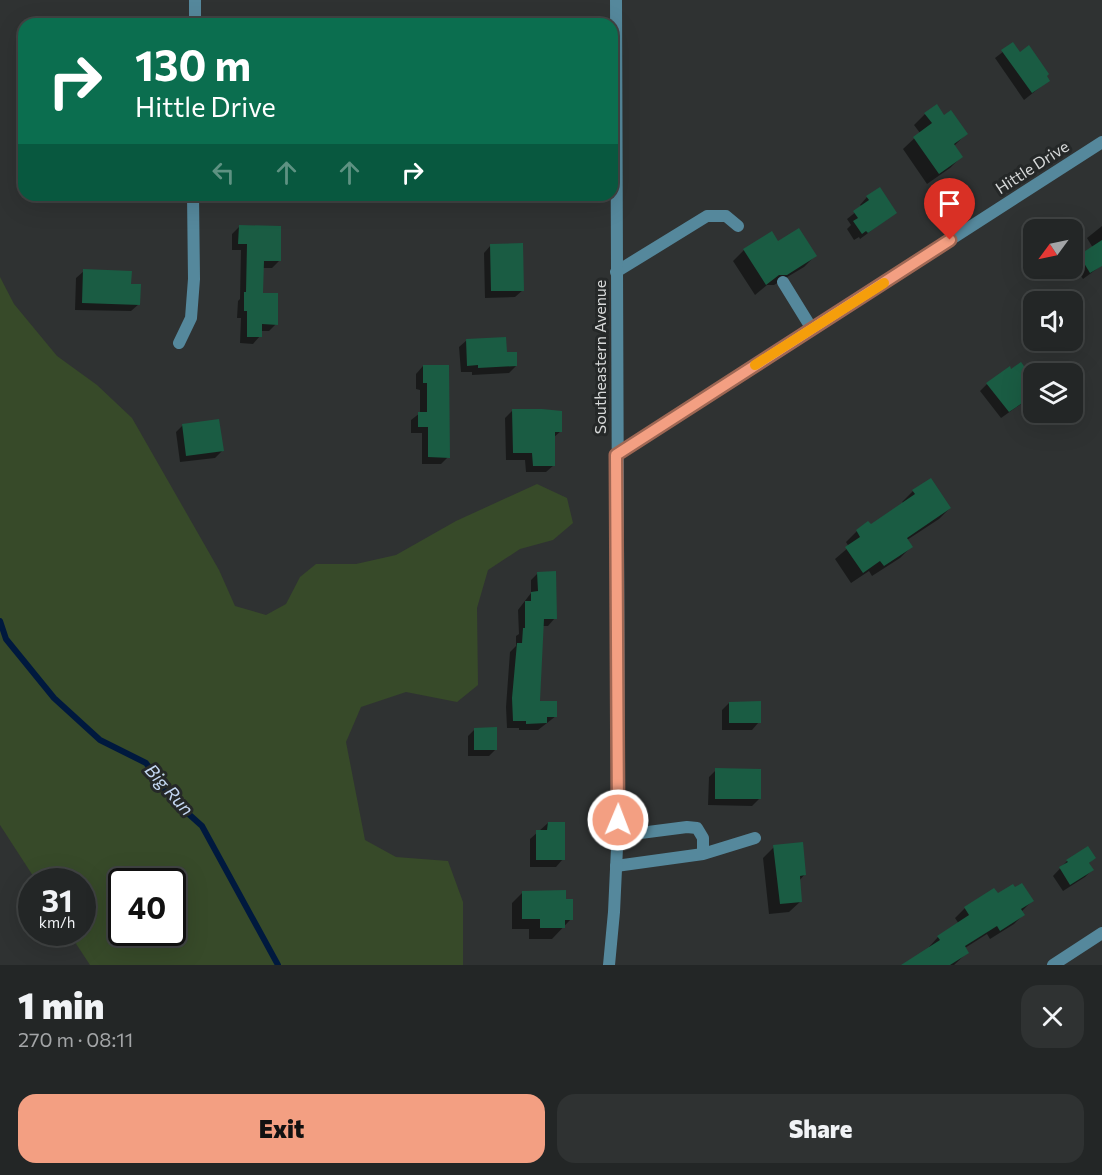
<!DOCTYPE html>
<html lang="en">
<head>
<meta charset="utf-8">
<style>
  body { margin:0; font-family:Commissioner,sans-serif; background:#2f3232; color:#f1f3f6; height:100vh; display:flex; flex-direction:column; font-size:22px; white-space:nowrap }
  * { box-sizing:border-box; margin:0 }
  p { font-size:20px; color:#a3a5a7 }
  .icon { flex:none; width:33px; height:33px; fill:none; stroke:currentColor; stroke-width:2; stroke-linecap:round; stroke-linejoin:round }
  .map { position:relative; height:965px; overflow:hidden }
  .side { display:flex; flex-direction:column; background:#232626; flex:1 }
  .side>* { flex:none }
  .banner { position:absolute; left:18px; top:18px; width:600px; height:183px; border-radius:18px; box-shadow:0 6px 24px #0002,0 0 0 2px #404343; background:#0b6e4f; color:#fff; overflow:hidden }
  .needle { width:39px; rotate:237deg }
  .controls { position:absolute; left:1023px; top:219px; display:grid; gap:12px }
  .controls a { display:grid; place-items:center; width:60px; height:60px; border-radius:12px; background:#232626; box-shadow:0 6px 24px #0002,0 0 0 2px #404343; font-size:30px }
  .speed { position:absolute; left:18px; top:868px; display:flex; gap:12px; font-size:30px; font-weight:700; text-align:center }
  .speed>* { display:grid; place-content:center; width:78px; height:78px; border-radius:50%; background:#232626; box-shadow:0 6px 24px #0002,0 0 0 2px #404343; line-height:1 }
  .speed small { font-size:15px; font-weight:400 }
  .speed .limit { border:3px solid #111; border-radius:9px; background:#fff; color:#111 }
  .pin { position:absolute; display:grid; place-items:center; width:51px; height:51px; color:#fff; margin:-62px -26px; border-radius:50% 50% 50% 0; rotate:-45deg; box-shadow:0 0 6px #0007 }
  .pin .icon { rotate:45deg }
  .me { position:absolute; width:66px; margin:-33px; rotate:1deg; stroke-linejoin:round; filter:drop-shadow(0 0 4px #0008) }
  .turn { display:flex; align-items:center; gap:21px; height:126px; padding:0 18px; font-size:27px }
  .turn .icon { width:78px; height:78px; stroke-width:2.5 }
  .turn b { display:block; font-size:42px; line-height:51px }
  .lanes { display:flex; align-items:center; height:57px; padding:0 18px; background:#0003; justify-content:center; gap:30px; direction:ltr }
  .lanes .off { opacity:.35 }
  .round { display:grid; place-items:center; flex:none; width:63px; height:63px; border-radius:18px; background:#2f3232 }
  .summary { display:flex; align-items:center; justify-content:space-between; height:102px; padding:0 18px }
  h1 { font-size:36px; font-weight:800; line-height:45px }
  .action { display:flex; gap:12px; margin-top:auto; padding:12px 18px }
  .action a { flex:1; height:69px; border-radius:18px; background:#f39f82; color:#111; font-size:24px; font-weight:800; line-height:69px; text-align:center }
  .action a+a { background:#2f3232; color:#f1f3f6 }
  .map>svg:first-child { display:block }
</style>
</head>
<body>
<div class="map">
<svg width="1102" height="965" viewBox="0 0 1102 965">
  <rect width="100%" height="100%" fill="#2f3232"/>
  <path fill="#374a29" fill-rule="evenodd" d="M 0,277 L 14,304 L 57,356 L 97,385 L 132,418 L 219,570 L 235,606 L 266,615 L 286,604 L 300,577 L 316,564 L 356,564 L 396,555 L 456,521 L 537,484 L 567,498 L 573,523 L 553,540 L 520,549 L 488,570 L 477,608 L 478,685 L 457,702 L 406,692 L 361,707 L 346,742 L 365,840 L 396,857 L 448,861 L 463,902 L 463,965 L 90,965 L 69,933 L 82,933 L 82,882 L 37,882 L 0,825 ZM 122,882 L 172,882 L 172,933 L 122,933 Z"/>
  <path fill="#0007" d="M 522,19 L 522,24 L 494,24 L 498,20 Z
    M 1013,44 L 1020,54 L 1048,81 L 1024,100 L 995,58 Z
    M 925,114 L 944,117 L 966,134 L 954,146 L 961,157 L 950,168 L 927,184 L 903,149 L 920,133 L 914,125 Z
    M 867,197 L 895,213 L 860,239 L 859,237 L 854,240 L 847,229 L 851,225 L 847,219 L 862,207 L 860,205 Z
    M 1102,226 L 1102,265 L 1083,279 L 1073,264 L 1093,248 L 1087,238 Z
    M 239,227 L 279,261 L 272,268 L 262,268 L 261,294 L 276,324 L 269,331 L 260,331 L 260,336 L 253,344 L 240,343 L 241,318 L 237,318 L 238,301 L 240,299 L 241,250 L 232,250 L 232,234 Z
    M 778,243 L 815,256 L 804,267 L 774,285 L 767,285 L 755,295 L 733,261 L 744,250 Z
    M 491,245 L 523,290 L 515,297 L 485,298 L 484,253 Z
    M 84,271 L 130,286 L 139,304 L 131,311 L 75,310 L 76,278 Z
    M 467,340 L 505,354 L 516,366 L 509,373 L 472,375 L 472,372 L 461,372 L 459,347 Z
    M 423,366 L 448,457 L 441,464 L 422,464 L 422,433 L 411,433 L 411,420 L 420,413 L 420,390 L 416,389 L 416,374 Z
    M 987,384 L 1031,397 L 1001,418 L 980,391 Z
    M 512,411 L 561,431 L 553,438 L 554,465 L 546,472 L 526,472 L 525,460 L 506,460 L 505,418 Z
    M 183,425 L 222,451 L 215,458 L 180,462 L 176,432 Z
    M 913,491 L 950,508 L 939,519 L 907,540 L 911,547 L 900,558 L 872,576 L 869,571 L 851,583 L 835,559 L 849,547 L 846,542 L 857,531 L 870,527 L 904,504 L 902,502 Z
    M 538,573 L 555,618 L 548,626 L 542,626 L 538,703 L 556,716 L 538,730 L 519,730 L 519,728 L 507,728 L 506,707 L 510,652 L 516,646 L 516,636 L 519,634 L 518,610 L 531,593 L 531,580 Z
    M 729,703 L 759,722 L 752,730 L 722,730 L 722,710 Z
    M 475,729 L 496,749 L 489,756 L 468,756 L 468,736 Z
    M 716,770 L 759,799 L 752,806 L 708,805 L 709,777 Z
    M 548,823 L 563,859 L 556,867 L 530,867 L 530,839 Z
    M 774,847 L 805,874 L 799,881 L 801,901 L 789,912 L 769,914 L 763,858 Z
    M 1094,858 L 1088,864 L 1092,870 L 1085,877 L 1063,891 L 1053,876 L 1067,861 Z
    M 994,890 L 997,895 L 1032,901 L 1021,912 L 1023,915 L 1014,924 L 990,939 L 987,934 L 965,948 L 968,952 L 954,965 L 904,965 L 930,948 L 929,947 L 938,937 L 959,924 L 955,918 L 965,908 Z
    M 523,892 L 564,900 L 571,919 L 552,939 L 529,939 L 529,929 L 512,929 L 512,903 Z"/>
  <g fill="none" stroke-linecap="round" stroke-linejoin="round">
    <path stroke="#00193e" stroke-width="6" d="M 0,621 L 6,639 L 54,698 L 100,740 L 146,763 L 172,799 L 202,826 L 278,965"/>
  </g>
  <path fill="#1a5c43" d="M 1013,42 L 1020,52 L 1029,45 L 1049,74 L 1047,76 L 1050,81 L 1032,93 L 1001,50 Z
    M 937,104 L 944,115 L 951,110 L 968,134 L 954,144 L 963,157 L 939,174 L 913,137 L 932,123 L 924,113 Z
    M 880,187 L 897,213 L 868,233 L 866,231 L 862,234 L 853,221 L 858,218 L 853,211 L 869,200 L 866,196 Z
    M 239,225 L 281,226 L 281,261 L 264,261 L 263,293 L 278,293 L 278,325 L 262,324 L 262,337 L 247,337 L 247,311 L 244,311 L 244,292 L 246,292 L 247,244 L 238,244 Z
    M 799,228 L 817,256 L 787,275 L 779,275 L 766,285 L 743,249 L 772,231 L 778,241 Z
    M 1102,240 L 1102,266 L 1090,273 L 1079,255 Z
    M 523,243 L 524,291 L 491,291 L 490,244 Z
    M 83,269 L 132,271 L 131,284 L 141,284 L 140,305 L 82,303 Z
    M 506,337 L 507,352 L 517,352 L 517,366 L 478,368 L 478,365 L 467,366 L 466,339 Z
    M 1021,362 L 1034,380 L 1034,395 L 1009,412 L 986,383 L 1010,366 L 1011,369 Z
    M 423,365 L 449,365 L 450,458 L 428,457 L 428,427 L 418,427 L 418,412 L 427,412 L 427,383 L 423,383 Z
    M 512,409 L 542,409 L 562,411 L 562,432 L 555,432 L 555,466 L 533,466 L 532,453 L 513,453 Z
    M 219,419 L 224,451 L 186,456 L 182,424 Z
    M 931,478 L 951,508 L 907,538 L 913,547 L 884,566 L 880,561 L 863,573 L 845,547 L 860,537 L 856,530 L 868,521 L 871,524 L 915,494 L 912,490 Z
    M 556,571 L 557,619 L 544,619 L 540,701 L 557,701 L 557,717 L 547,717 L 547,723 L 526,724 L 526,721 L 513,721 L 512,698 L 517,643 L 522,643 L 523,628 L 525,628 L 525,601 L 531,601 L 531,592 L 538,591 L 537,572 Z
    M 761,701 L 761,723 L 729,723 L 729,702 Z
    M 497,727 L 497,750 L 474,750 L 474,728 Z
    M 715,768 L 761,769 L 761,799 L 715,799 Z
    M 548,822 L 565,822 L 565,860 L 536,860 L 536,830 L 547,830 Z
    M 803,842 L 806,875 L 800,876 L 802,902 L 780,904 L 773,845 Z
    M 1088,846 L 1096,858 L 1089,863 L 1094,870 L 1070,885 L 1059,867 L 1068,862 L 1066,860 Z
    M 1022,883 L 1034,901 L 1021,909 L 1025,915 L 1000,931 L 997,926 L 965,946 L 969,953 L 950,965 L 901,965 L 940,940 L 937,936 L 969,915 L 964,907 L 994,888 L 998,893 L 1013,884 L 1015,887 Z
    M 566,890 L 566,899 L 573,899 L 573,920 L 565,920 L 565,928 L 540,928 L 540,919 L 522,919 L 522,891 Z"/>
  <g fill="none" stroke-linecap="round" stroke-linejoin="round">
    <path stroke="#55889c" stroke-width="12" d="M 616,272 L 707,216 L 726,216 L 738,226
      M 783,282 L 812,329
      M 617,836 L 687,827 L 697,828 L 703,838 L 703,854
      M 616,866 L 703,854 L 755,838"/>
    <path stroke="#55889c" stroke-width="12" d="M 195,24 L 195,0
      M 179,343 L 191,318 L 194,279 L 193,195
      M 616,455 L 1102,142
      M 1053,965 L 1102,933"/>
    <path stroke="#55889c" stroke-width="12" d="M 609,965 L 614,912 L 619,805 L 616,0"/>
  </g>
  <g fill="none" stroke-linecap="round" stroke-linejoin="round">
    <g stroke="#9e6754" stroke-width="15">
      <path id="route" d="M 618,820 L 616,455 L 950,240"/>
    </g>
    <use href="#route" stroke="#f39f82" stroke-width="10"/>
    <path stroke="#f59e0b" stroke-width="10" d="M 755,365 L 884,283"/>
  </g>
  <g text-anchor="middle" stroke-width="6" stroke-linejoin="round" paint-order="stroke">
    <g font-size="16" fill="#d7d9d9" stroke="#252828">
      <text transform="translate(1032 167) rotate(-33)" y="6">Hittle Drive</text>
      <text transform="translate(600 357) rotate(-90)" y="6">Southeastern Avenue</text>
    </g>
    <g font-size="18" font-style="italic" fill="#c4d7f2" stroke="#252828">
      <text transform="translate(169 790) rotate(48)" y="6">Big Run</text>
    </g>
  </g>
</svg>
<div class="controls">
<a><svg class="needle" viewBox="-14 -14 28 28"><path d="M0-13l5 13h-10z" fill="#e53935"/><path d="M0 13l5-13h-10z" fill="#a3a5a7"/></svg></a>
<a><svg class="icon" aria-label="sound" viewBox="0 0 24 24"><path d="M4 9h4l5-4v14l-5-4H4zM17 9q2 3 0 6"/></svg></a>
<a><svg class="icon" aria-label="layers" viewBox="0 0 24 24"><path d="M12 4l9 5-9 5-9-5zM3 14l9 5 9-5"/></svg></a>
</div>
<div class="speed"><div>31<small>km/h</small></div><div class="limit">40</div></div>
<div class="pin" style="left:950px;top:240px;background:#d93025"><svg class="icon" aria-label="arrive" viewBox="0 0 24 24"><path d="M6 21V4h12l-3 4 3 4H6"/></svg></div>
<svg class="me" style="left:618px;top:820px" viewBox="-20 -20 40 40"><circle r="17" fill="#f39f82" stroke="#fff" stroke-width="3"/><path d="M0-11L8 9 0 5-8 9z" fill="#fff"/></svg>
<div class="banner">
<div class="turn"><svg class="icon" aria-label="right" viewBox="0 0 24 24"><path d="M7 20v-9h11M14 6l5 5-5 5"/></svg><div><b>130 m</b>Hittle Drive</div></div>
<div class="lanes"><svg class="icon off" aria-label="left" viewBox="0 0 24 24"><path d="M17 20v-9H6M10 6l-5 5 5 5"/></svg><svg class="icon off" aria-label="ahead" viewBox="0 0 24 24"><path d="M12 20V5M6 11l6-6 6 6"/></svg><svg class="icon off" aria-label="ahead" viewBox="0 0 24 24"><path d="M12 20V5M6 11l6-6 6 6"/></svg><svg class="icon" aria-label="right" viewBox="0 0 24 24"><path d="M7 20v-9h11M14 6l5 5-5 5"/></svg></div>
</div>
</div>
<section class="side">
<div class="summary"><div><h1>1 min</h1><p>270 m · 08:11</p></div><a class="round"><svg class="icon" aria-label="close" viewBox="0 0 24 24"><path d="M6 6l12 12M18 6L6 18"/></svg></a></div>
<div class="action"><a>Exit</a><a>Share</a></div>
</section>
</body>
</html>
